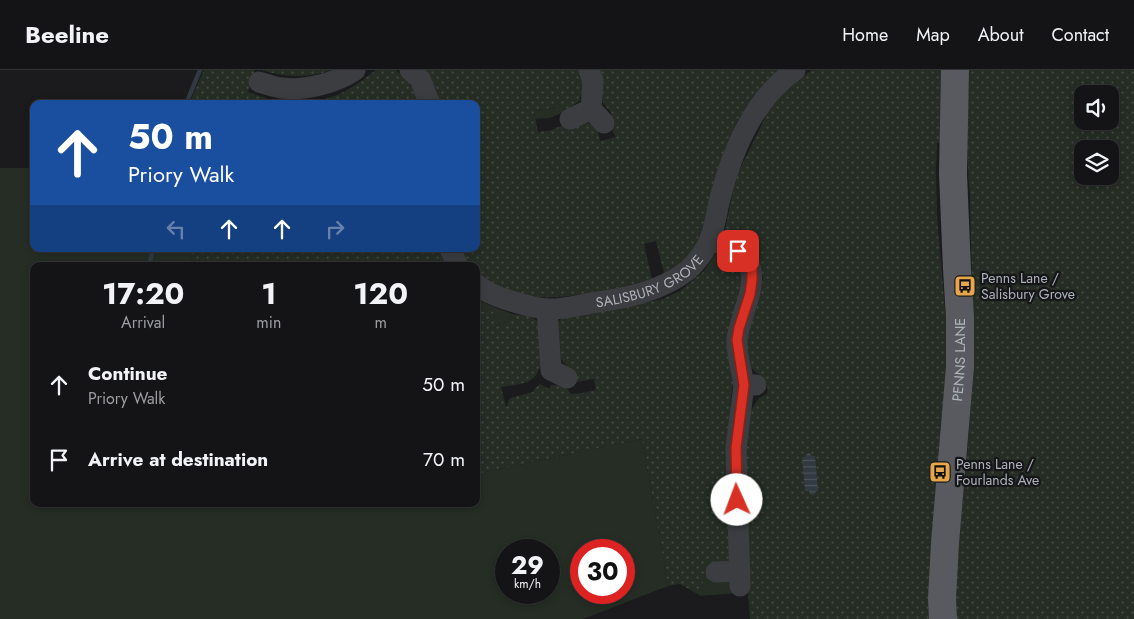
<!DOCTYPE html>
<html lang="en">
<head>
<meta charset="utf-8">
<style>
  body { margin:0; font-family:Jost,sans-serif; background:#212123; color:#f1f3f6; height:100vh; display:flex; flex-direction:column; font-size:19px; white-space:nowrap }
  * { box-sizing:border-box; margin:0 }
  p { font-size:16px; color:#9d9ea1 }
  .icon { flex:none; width:28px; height:28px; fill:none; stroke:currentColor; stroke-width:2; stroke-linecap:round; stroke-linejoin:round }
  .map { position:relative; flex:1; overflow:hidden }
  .details { position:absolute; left:30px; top:192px; width:450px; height:245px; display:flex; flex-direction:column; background:#141416; border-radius:10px; box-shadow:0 2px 8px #0003,0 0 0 1px #333335 }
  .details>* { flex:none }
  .hud { position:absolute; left:30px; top:30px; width:450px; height:152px; border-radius:10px; box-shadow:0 2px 8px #0003,0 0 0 1px #333335; background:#1a4fa0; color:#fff; overflow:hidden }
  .fabs { position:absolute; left:1074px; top:15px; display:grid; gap:10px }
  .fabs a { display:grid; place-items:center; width:45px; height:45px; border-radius:10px; background:#141416; box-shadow:0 2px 8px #0003,0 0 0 1px #333335; font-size:25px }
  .speed { position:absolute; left:495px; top:469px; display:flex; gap:10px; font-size:25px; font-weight:700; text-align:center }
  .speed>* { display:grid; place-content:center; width:65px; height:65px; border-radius:50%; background:#141416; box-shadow:0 2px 8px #0003,0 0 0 1px #333335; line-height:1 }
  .speed small { font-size:12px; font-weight:400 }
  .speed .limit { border:8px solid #d22; background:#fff; color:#111 }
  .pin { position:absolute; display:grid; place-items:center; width:42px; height:42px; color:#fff; margin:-21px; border-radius:10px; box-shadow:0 2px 8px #0006 }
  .me { position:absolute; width:55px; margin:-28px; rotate:358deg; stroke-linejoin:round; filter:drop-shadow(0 0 4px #0008) }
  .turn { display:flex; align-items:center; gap:18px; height:105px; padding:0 15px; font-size:22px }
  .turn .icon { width:65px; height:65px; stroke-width:2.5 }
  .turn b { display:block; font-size:35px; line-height:42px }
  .lanes { display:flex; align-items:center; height:48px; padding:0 15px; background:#0003; justify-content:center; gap:25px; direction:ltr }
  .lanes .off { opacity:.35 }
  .eta { display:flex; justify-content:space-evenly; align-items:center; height:85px; text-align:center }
  .eta b { font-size:30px; font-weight:700; line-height:35px }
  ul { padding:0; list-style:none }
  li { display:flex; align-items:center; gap:15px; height:75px; padding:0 15px }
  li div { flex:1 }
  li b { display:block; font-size:19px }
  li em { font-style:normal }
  header { display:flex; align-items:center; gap:30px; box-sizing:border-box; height:70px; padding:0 25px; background:#141416; border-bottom:1px solid #333335 }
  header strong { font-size:24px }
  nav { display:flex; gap:28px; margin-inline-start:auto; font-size:18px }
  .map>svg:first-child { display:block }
</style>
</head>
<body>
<header>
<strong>Beeline</strong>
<nav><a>Home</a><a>Map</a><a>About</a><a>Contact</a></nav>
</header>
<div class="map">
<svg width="1134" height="549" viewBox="0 0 1134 549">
  <defs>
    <pattern id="garden-dots" width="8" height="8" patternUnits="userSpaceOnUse" patternTransform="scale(1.25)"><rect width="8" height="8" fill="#252d25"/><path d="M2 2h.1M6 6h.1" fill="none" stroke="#424943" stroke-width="1.8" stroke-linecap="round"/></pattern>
    <pattern id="water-rules" width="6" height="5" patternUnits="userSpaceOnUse" patternTransform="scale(1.25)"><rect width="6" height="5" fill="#313a40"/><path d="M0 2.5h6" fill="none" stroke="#4c545a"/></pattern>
  </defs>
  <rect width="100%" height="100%" fill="#1b1b1d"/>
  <path fill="#252d25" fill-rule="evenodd" d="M 563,36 L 564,42 L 550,48 L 535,49 L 534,41 Z
    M 0,98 L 34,98 L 34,179 L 188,179 L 194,196 L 34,196 L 34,434 L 476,434 L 476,404 L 642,369 L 668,516 L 583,549 L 0,549 ZM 506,480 L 549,480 L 549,522 L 506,522 ZM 581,480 L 624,480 L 624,522 L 581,522 Z
    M 716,183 L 719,183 L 740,194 L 703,202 Z
    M 476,229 L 496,238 L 513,244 L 508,252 L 496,255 L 492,239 L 476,243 Z
    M 727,507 L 737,523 L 701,526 L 703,509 Z"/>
  <path fill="url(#garden-dots)" fill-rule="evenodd" d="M 204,0 L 255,0 L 248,22 L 266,28 L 267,34 L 189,34 Z
    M 261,0 L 331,0 C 309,9 284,7 261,0 Z
    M 376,0 L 396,0 C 409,12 413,17 420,34 L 286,34 C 293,29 300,31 308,31 C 314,31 319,30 324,29 C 344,25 360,12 376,0 Z
    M 425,0 L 583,0 L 584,22 L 579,28 L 581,30 L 564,42 L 563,36 L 534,41 L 538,62 L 552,60 L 567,53 L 588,53 L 597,57 L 600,71 L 616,67 L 609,54 L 610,45 L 612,44 C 609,39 604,36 602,30 C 598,21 598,10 596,0 L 778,0 C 754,20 736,50 725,79 C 720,92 715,106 712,120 C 707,142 704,167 689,185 C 682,192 673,198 664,203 L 656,171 L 644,174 L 652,209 C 617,219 553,234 518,224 C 504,220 488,211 476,203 L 476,196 L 469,196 L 467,193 L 461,179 L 476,179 L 476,34 L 440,34 C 437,21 433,11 425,0 Z
    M 812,0 L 941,0 L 940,73 L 937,73 L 936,98 L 937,146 L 948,274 L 931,549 L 750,549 L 748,522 L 745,350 L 759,328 L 767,324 C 770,308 759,307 751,297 L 746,272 L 762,214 L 763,208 L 757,184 L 747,174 L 729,166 L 725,160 L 732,126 L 738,103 L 767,44 L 775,32 L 797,10 Z
    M 969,0 L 1134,0 L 1134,549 L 956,549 L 955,520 L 960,457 L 967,386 L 974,298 L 970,126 C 966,84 967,42 969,0 ZM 1082,24 L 1110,24 L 1110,51 L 1082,51 ZM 1082,79 L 1110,79 L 1110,106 L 1082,106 Z
    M 188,179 L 439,179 L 446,196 L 194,196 Z
    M 740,194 L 742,202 L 734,312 C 730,325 730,336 732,349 L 734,487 L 714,508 L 703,509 L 701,526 L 680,514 L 668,516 L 642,369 L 476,404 L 476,243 L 492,239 L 497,255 L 508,252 L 513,244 C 519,245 528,245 533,248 C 547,256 542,282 542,295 C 539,298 538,301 536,305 C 530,315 512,315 501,317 L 506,337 L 510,328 L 533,322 L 535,318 L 540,314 L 549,319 L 551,315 C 559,315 567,316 571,324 L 582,323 L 596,320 L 594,309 L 576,312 L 577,308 L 576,303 L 566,295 L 561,289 L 558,252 L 562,248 L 608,241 L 662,229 L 680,221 L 703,202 Z"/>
  <path fill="url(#water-rules)" d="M 809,383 L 812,386 L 815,386 L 818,421 L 816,421 L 815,424 L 813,425 L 810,424 L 809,421 L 805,421 L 802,387 L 805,387 L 807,384 Z"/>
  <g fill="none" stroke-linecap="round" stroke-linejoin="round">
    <path stroke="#313a40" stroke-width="4.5" d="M 186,34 L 200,0
      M 149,196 L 153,179"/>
    <g stroke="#3c3d41" stroke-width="21">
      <path d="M 410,0 L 420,9 L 430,34"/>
      <path d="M 589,0 L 593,11 L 591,39 L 604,53"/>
      <path d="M 259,12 C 266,14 274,17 282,18 C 305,21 336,13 355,0"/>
      <path d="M 570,49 L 591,39"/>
      <path d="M 710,170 C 719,173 731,176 739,182 C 759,196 751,222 744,242 C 742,251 738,260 737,269 C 736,284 742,301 744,315 L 756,315"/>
      <path d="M 450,179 L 458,196"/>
      <path id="s1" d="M 476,214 C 481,218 487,222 492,224 C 505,230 533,238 547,239 C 562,240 578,235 592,233 C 626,228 660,222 688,200 C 696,193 706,180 710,169 C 716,154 717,137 722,121 C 734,77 756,27 795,0"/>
      <path d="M 547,239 L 551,300 L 567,308"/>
      <path d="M 716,502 L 740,501"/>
      <path d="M 740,516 L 736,378 L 744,315"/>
    </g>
    <path stroke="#585a60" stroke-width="28" id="s2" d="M 943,549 L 942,528 L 945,473 L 960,297 L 960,248 L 957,199 L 953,104 L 955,0"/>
  </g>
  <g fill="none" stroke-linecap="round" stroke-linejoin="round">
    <g stroke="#8d1f18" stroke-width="12">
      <path id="route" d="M 737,430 L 736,378 L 744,315 L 737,270 L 739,258 L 750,224 L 752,210 L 752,199 L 747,188 L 738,181"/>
    </g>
    <use href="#route" stroke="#d93025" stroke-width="9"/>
  </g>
  <defs>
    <g id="bus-square" transform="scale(1.125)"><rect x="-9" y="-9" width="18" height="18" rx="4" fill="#e6a649" stroke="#151618"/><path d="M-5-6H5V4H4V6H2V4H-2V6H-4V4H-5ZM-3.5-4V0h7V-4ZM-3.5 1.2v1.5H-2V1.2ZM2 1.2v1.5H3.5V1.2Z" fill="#111"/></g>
  </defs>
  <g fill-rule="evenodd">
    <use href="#bus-square" x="965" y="216"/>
    <use href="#bus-square" x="940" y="402"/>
  </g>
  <g text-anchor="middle" stroke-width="4.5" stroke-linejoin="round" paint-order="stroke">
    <g font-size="14" fill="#aeb3bb" stroke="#151618">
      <text dy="5" stroke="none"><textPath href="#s1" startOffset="184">SALISBURY GROVE</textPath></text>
      <text dy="5" stroke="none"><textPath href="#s2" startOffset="260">PENNS LANE</textPath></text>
    </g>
    <g font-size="14" fill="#aeb3bb" stroke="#151618" text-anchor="start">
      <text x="981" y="213">Penns Lane /<tspan x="981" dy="16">Salisbury Grove</tspan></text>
      <text x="956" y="399">Penns Lane /<tspan x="956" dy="16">Fourlands Ave</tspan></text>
    </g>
  </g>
</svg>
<div class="fabs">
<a><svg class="icon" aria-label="sound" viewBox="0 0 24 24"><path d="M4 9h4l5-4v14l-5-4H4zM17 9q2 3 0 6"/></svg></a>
<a><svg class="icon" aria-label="layers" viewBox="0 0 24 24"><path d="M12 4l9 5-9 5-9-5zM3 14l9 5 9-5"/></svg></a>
</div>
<div class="speed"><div>29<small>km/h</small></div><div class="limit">30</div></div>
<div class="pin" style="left:738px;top:181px;background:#d93025"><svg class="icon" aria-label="arrive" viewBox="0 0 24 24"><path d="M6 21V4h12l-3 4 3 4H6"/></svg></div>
<svg class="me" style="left:737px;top:430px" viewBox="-20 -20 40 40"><circle r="19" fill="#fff"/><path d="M0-13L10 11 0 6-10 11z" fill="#d93025"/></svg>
<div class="hud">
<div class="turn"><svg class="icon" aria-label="ahead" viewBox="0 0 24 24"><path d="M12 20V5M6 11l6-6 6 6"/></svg><div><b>50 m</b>Priory Walk</div></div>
<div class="lanes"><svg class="icon off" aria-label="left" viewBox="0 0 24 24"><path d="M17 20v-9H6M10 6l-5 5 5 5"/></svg><svg class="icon" aria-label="ahead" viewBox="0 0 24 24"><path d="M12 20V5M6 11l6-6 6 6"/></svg><svg class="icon" aria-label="ahead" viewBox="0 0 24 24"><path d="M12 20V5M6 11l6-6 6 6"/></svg><svg class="icon off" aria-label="right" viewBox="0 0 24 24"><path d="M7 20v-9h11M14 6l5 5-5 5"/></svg></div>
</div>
<section class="details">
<div class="eta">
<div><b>17:20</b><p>Arrival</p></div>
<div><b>1</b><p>min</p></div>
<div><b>120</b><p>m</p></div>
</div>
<ul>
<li><svg class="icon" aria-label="ahead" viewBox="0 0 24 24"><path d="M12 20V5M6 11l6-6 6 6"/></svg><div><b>Continue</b><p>Priory Walk</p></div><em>50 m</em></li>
<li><svg class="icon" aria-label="arrive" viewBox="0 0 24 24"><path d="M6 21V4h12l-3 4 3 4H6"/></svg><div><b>Arrive at destination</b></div><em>70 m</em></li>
</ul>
</section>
</div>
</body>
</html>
